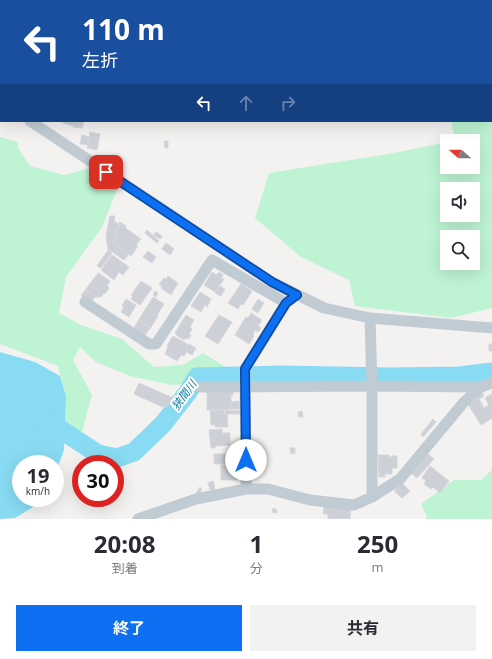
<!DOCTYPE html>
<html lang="ja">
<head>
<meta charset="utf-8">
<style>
  body { margin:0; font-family:"Open Sans","Noto Sans JP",sans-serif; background:#f2f2f3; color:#2b2b33; height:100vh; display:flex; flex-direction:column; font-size:15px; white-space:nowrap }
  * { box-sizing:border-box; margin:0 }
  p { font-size:13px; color:#7c7c81 }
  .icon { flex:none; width:22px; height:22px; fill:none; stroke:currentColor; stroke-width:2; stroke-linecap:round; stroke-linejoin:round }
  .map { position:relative; height:519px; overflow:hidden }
  .details { display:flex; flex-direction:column; background:#fff; flex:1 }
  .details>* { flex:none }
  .hud { position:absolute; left:0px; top:0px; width:492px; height:122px; box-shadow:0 4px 16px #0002; background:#1a4fa0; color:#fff; overflow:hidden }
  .needle { width:26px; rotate:291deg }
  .buttons { position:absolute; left:440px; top:134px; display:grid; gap:8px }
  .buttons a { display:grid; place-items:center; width:40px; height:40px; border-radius:0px; background:#fff; box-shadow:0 4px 16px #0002; font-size:20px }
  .speed { position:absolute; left:12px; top:455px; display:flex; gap:8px; font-size:20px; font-weight:700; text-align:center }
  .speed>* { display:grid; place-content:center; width:52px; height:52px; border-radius:50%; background:#fff; box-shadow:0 4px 16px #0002; line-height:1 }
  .speed small { font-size:10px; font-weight:400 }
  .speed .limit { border:6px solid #d22; background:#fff; color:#111 }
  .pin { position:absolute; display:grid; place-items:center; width:34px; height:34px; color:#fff; margin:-17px; border-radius:8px; box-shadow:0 2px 6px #0006 }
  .me { position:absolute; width:44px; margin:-22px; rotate:0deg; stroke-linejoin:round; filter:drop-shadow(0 0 3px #0008) }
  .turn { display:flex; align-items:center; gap:14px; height:84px; padding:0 16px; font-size:18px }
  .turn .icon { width:52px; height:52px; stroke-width:2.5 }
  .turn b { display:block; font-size:28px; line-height:34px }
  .lanes { display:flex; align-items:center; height:38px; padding:0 16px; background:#0003; justify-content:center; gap:20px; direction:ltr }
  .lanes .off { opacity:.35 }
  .eta { display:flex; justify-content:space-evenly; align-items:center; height:68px; text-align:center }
  .eta b { font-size:24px; font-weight:700; line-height:28px }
  .primary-button { display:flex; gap:8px; margin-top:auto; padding:8px 16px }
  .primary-button a { flex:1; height:46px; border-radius:0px; background:#0d6ff1; color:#fff; font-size:16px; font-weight:700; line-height:46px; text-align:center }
  .primary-button a+a { background:#f2f2f3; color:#2b2b33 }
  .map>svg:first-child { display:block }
</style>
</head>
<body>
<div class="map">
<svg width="492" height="519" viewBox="0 0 492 519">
  <rect width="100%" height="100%" fill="#f4f1f1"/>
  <path fill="#bef3d3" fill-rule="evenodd" d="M 491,96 L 492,98 L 492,308 L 451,318 L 355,306 L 349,280 L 301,257 L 255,218 L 269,173 L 394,153 L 447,142 L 447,167 L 473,167 L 473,141 L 453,141 L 455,140 L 451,121 L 491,121 ZM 447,189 L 473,189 L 473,215 L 447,215 ZM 447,237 L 473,237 L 473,263 L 447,263 Z
    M 0,137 L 18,142 L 18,148 L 30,166 L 64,175 L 87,169 L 118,187 L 102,227 L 66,277 L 59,313 L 81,325 L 122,339 L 154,367 L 183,365 L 203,353 L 232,371 L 231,380 L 172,385 L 130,376 L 96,362 L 80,347 L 73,360 L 92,395 L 81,435 L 65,428 L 66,396 L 58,366 L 0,344 Z
    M 492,470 L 492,519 L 426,519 L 427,517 L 421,504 L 454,480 L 481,480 Z"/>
  <path fill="#88dbf2" d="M 0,352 L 35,362 L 60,376 L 66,396 L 64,450 L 55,474 L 55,464 L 21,464 L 21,498 L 44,498 L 43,501 L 15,518 L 0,519 Z"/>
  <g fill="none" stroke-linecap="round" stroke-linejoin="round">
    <path stroke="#88dbf2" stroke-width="19" d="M 43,418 L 98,454 L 117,458 L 134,452 L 163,424 L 188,392 L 197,377 L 281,375 L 391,377 L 459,376 L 492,372"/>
  </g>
  <path fill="#cdd0d6" stroke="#d5d7dd" d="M 64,121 L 84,121 L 82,128 L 73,127 L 74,126 L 63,123 Z
    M 90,132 L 100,134 L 97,150 L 87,148 Z
    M 82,135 L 89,137 L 88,145 L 80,144 Z
    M 164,141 L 168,141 L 168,148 L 165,148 Z
    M 110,216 L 115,216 L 114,221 L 119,225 L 115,231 L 119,234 L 113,243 L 129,254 L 124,260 L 108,249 L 106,236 Z
    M 120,222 L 126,226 L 125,228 L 120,224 L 119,225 L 118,224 Z
    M 120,224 L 141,239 L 136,245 L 138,246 L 131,256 L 113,243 L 119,234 L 115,231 Z
    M 147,230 L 159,241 L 157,243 L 145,233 Z
    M 156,232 L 162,236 L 160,239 L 154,235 Z
    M 166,243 L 174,249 L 170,255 L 162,249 Z
    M 108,250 L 112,253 L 101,268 L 97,266 Z
    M 148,251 L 156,257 L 152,263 L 143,257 Z
    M 112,255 L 129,267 L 123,275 L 119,272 L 114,280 L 101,270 Z
    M 212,272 L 217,275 L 219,272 L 223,275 L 221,278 L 224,279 L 215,292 L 204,285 Z
    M 98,273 L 110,281 L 107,286 L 109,288 L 105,294 L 104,293 L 101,297 L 99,296 L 98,298 L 86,289 Z
    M 168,276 L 178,283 L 171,295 L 161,288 L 162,286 L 159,284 L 164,278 L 166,279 Z
    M 141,281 L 152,288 L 140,305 L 131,299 L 133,296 L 131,295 Z
    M 241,284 L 252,291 L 243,305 L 241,304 L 238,309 L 228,303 Z
    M 220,286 L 225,289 L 221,296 L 215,293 Z
    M 86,289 L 96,296 L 93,300 L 81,296 Z
    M 155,291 L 158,293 L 156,297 L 153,295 Z
    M 200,292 L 211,299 L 207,307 L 205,305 L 201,312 L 191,306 Z
    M 153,297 L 164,304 L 157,315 L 158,316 L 150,329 L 138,321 Z
    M 126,299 L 136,305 L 129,317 L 121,312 L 124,307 L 122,306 Z
    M 258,299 L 264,303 L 258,313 L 252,309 Z
    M 251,313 L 262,320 L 258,326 L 261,328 L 258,332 L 255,330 L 253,335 L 254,336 L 249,344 L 235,335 L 246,317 L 248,318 Z
    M 186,315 L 194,320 L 190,327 L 192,329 L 189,334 L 191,335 L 188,339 L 186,338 L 184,340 L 176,335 L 177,334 L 175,333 Z
    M 219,315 L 232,322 L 218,344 L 205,336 Z
    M 138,321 L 150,328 L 145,335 L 134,328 Z
    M 173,336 L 189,345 L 186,350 L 187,351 L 184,356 L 181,355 L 177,361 L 165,354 L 168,347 L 167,346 Z
    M 189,344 L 196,348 L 192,355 L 186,352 L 187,351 L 186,350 Z
    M 489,344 L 492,344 L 492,351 L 489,351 Z
    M 139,383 L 171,397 L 173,399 L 165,408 L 134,394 Z
    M 233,390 L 233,395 L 231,395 L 231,409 L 207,410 L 207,392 Z
    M 482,393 L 484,396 L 479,399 L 484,408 L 489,405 L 485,398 L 492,394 L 492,418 L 491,418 L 491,419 L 481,425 L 468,404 L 478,398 L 477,396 Z
    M 239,401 L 240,409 L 231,409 L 230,402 Z
    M 210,410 L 224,410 L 224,414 L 227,414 L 228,427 L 215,427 L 215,425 L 211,425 Z
    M 225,410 L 240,411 L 240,414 L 225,414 Z
    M 302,411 L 303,417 L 299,417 L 298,412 Z
    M 433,419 L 436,422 L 423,437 L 421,434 Z
    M 222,429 L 222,433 L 230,433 L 230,445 L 215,446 L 215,448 L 211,448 L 209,430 Z
    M 290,448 L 295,448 L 295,453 L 291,454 Z
    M 427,453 L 434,459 L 417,478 L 411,473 Z
    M 214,454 L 232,454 L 231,464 L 214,464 Z
    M 378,455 L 389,455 L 389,457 L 391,457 L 392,456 L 397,456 L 397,468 L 392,468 L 392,474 L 385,474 L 385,477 L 379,477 Z
    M 221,465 L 235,465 L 235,472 L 237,472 L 237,480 L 221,480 Z
    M 430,466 L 449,481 L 440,493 L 433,487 L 431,489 L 424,484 L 426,481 L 422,478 Z
    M 213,481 L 215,489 L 210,490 L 208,483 Z
    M 402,483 L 410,491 L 402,498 L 394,491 Z
    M 200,487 L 202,489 L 199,494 L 196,493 Z
    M 324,507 L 351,509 L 350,519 L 328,519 L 328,514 L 323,514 Z
    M 273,508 L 277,510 L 277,513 L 272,512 Z"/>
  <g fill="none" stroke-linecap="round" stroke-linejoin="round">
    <path stroke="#c1cbd3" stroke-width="11" d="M 5,0 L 8,1
      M 117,1 L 118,0
      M 30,121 L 272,282 L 324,308 L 370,318 L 492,328
      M 85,302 L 149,344 L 156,344 L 212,260 L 286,303
      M 370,318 L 372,386 L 372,497
      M 198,387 L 372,386 L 481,387
      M 246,489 L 245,369 L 286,303 L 290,300
      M 138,519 L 196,499 L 246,489 L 268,489 L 310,500 L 354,505 L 372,497 L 400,479 L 464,402 L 481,387 L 492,383"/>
    <path stroke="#afc0d1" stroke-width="13" d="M 0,101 L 1,102"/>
  </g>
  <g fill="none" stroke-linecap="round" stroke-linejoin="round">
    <g stroke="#08489d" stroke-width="10">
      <path id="route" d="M 106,172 L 272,282 L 297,295 L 286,303 L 245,369 L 246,460"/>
    </g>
    <use href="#route" stroke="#0d6ff1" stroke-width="7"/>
  </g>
  <g text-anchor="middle" stroke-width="4" stroke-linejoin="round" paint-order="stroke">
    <g font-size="11" font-style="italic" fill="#057d9f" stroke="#fff">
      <text transform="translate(184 395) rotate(-54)" y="4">狭間川</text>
    </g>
  </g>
</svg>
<div class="buttons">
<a><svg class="needle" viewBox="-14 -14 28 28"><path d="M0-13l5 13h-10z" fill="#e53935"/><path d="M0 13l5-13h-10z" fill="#7c7c81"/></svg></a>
<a><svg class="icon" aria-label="sound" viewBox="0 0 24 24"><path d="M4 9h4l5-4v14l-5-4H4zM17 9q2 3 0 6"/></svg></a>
<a><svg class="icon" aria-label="search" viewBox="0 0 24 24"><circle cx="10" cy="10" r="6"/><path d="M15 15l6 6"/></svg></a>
</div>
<div class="speed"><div>19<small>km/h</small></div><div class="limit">30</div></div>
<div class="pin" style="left:106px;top:172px;background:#d93025"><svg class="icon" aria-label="arrive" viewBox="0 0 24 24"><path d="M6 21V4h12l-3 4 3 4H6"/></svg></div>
<svg class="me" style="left:246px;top:460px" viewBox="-20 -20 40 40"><circle r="19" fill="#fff"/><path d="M0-13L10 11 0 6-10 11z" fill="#0d6ff1"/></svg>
<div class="hud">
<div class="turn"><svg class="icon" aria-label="left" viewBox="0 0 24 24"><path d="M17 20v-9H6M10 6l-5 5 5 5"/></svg><div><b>110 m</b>左折</div></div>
<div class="lanes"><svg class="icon" aria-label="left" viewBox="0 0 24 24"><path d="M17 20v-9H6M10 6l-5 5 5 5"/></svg><svg class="icon off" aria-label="ahead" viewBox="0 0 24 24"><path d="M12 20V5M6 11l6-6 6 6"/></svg><svg class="icon off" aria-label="right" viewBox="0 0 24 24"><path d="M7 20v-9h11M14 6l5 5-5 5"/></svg></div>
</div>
</div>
<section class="details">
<div class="eta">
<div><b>20:08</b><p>到着</p></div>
<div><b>1</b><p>分</p></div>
<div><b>250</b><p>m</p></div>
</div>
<div class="primary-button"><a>終了</a><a>共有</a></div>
</section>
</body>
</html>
